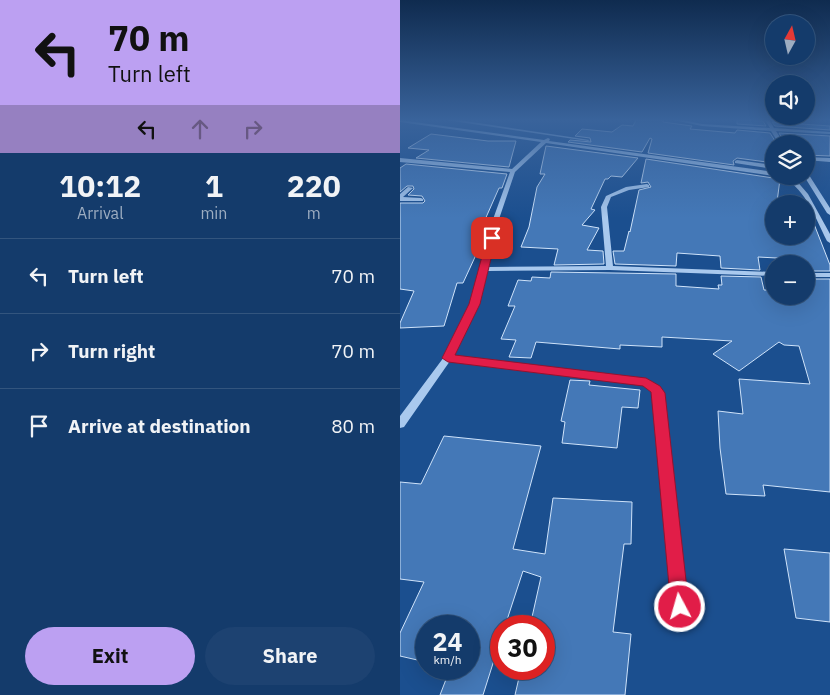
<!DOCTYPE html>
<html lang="en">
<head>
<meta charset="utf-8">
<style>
  body { margin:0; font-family:"IBM Plex Sans",sans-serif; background:#1d4271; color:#f1f3f6; height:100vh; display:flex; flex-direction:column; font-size:19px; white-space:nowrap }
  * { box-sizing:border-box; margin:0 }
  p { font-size:16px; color:#9dadc1 }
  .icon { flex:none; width:28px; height:28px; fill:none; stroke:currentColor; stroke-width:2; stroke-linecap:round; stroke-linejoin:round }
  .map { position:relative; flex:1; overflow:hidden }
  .panel { display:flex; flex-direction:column; background:#143b6b; width:400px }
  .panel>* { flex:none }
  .top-card { background:#bca0f2; color:#111; overflow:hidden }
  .needle { width:32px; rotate:8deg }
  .tools { position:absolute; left:365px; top:15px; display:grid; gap:10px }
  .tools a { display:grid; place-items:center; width:50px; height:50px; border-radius:50%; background:#143b6b; box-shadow:0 5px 20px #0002,0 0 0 1px #33557e; font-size:25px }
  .speed { position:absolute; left:15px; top:615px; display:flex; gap:10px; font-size:25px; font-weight:700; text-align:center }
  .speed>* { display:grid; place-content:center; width:65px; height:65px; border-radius:50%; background:#143b6b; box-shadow:0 5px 20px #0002,0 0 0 1px #33557e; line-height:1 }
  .speed small { font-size:12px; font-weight:400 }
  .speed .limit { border:8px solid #d22; background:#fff; color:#111 }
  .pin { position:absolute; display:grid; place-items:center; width:42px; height:42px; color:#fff; margin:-21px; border-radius:10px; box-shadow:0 2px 8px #0006 }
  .me { position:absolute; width:55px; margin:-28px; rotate:354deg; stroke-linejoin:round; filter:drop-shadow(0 0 4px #0008) }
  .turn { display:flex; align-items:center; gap:18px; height:105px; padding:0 25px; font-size:22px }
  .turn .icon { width:65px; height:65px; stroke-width:2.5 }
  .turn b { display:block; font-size:35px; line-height:42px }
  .lanes { display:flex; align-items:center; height:48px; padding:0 25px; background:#0003; justify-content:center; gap:25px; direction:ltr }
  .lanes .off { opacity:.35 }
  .eta { display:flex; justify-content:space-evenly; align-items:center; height:85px; text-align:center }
  .eta b { font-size:30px; font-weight:800; line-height:35px }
  .action { display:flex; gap:10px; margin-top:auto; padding:10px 25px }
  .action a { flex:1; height:58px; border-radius:30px; background:#bca0f2; color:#111; font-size:20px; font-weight:800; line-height:58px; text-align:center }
  .action a+a { background:#1d4271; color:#f1f3f6 }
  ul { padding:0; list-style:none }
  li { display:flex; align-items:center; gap:15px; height:75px; padding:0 25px; border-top:1px solid #33557e }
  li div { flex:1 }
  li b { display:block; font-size:19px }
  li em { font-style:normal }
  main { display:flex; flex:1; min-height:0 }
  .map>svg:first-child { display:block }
</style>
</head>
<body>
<main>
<section class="panel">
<div class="top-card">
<div class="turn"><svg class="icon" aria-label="left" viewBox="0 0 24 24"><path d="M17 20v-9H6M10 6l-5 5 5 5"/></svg><div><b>70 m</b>Turn left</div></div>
<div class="lanes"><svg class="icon" aria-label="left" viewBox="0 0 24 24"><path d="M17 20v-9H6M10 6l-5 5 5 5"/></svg><svg class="icon off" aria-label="ahead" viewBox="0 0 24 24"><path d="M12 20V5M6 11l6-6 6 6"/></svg><svg class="icon off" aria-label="right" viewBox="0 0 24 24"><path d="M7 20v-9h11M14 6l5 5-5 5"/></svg></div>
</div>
<div class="eta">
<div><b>10:12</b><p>Arrival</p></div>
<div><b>1</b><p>min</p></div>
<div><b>220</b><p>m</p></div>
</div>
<ul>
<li><svg class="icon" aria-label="left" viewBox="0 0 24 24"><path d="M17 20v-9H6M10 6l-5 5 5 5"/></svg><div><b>Turn left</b></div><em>70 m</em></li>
<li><svg class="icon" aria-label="right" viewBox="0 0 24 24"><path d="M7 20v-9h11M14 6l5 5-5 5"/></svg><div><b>Turn right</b></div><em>70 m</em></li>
<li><svg class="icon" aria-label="arrive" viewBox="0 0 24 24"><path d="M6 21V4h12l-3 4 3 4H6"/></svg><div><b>Arrive at destination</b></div><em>80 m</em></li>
</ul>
<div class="action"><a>Exit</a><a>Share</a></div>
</section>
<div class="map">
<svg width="430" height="695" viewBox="0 0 430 695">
  <rect width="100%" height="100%" fill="#1b4f8f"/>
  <path fill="#4478b7" stroke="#cfe3fa" d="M 236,120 L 263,120 L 263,122 L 292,126 L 290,129 L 335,133 L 337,130 L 370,133 L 377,144 L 374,144 L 374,163 L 337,158 L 333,161 L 334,165 L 248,153 L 252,139 L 250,138 L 242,152 L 168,142 L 170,140 L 191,142 L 190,138 L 175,136 L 182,129 L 212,132 L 222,125 L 233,126 Z
    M 337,120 L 363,121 L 366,126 L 337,124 Z
    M 372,122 L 430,126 L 430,130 L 375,126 Z
    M 379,133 L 430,136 L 430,156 L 406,155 L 407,144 L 386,144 Z
    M 31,134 L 88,141 L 116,141 L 109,167 L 16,158 L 29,150 L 8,148 Z
    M 146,146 L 238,158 L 222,177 L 211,176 L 208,179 L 205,179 L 191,209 L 195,210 L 182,225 L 199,228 L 187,250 L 203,251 L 204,264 L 154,265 L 158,249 L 121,247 L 129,227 L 137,187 L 145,174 L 140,174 Z
    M 246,159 L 380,179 L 377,202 L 374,202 L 374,236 L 406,236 L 407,206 L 430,265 L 430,271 L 406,271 L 406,263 L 397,263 L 396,259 L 358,257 L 360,270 L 321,268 L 320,256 L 277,253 L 276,266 L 215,264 L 213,251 L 224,251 L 229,231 L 230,232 L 239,190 L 251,187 L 248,182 L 241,183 Z
    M 6,164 L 107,174 L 102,188 L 99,188 L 80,231 L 77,231 L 81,244 L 63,283 L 57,283 L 44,326 L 0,328 L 0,323 L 14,291 L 0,289 L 0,203 L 23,203 L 25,201 L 22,196 L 8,195 L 14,189 L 13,186 L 7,186 L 0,192 L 0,168 Z
    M 151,272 L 276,274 L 276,286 L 319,289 L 318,285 L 322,285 L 321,276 L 361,277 L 364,290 L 373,290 L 374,296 L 406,296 L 406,279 L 430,279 L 430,492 L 363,485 L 365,496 L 326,494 L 320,448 L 318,411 L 343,414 L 339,379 L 410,384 L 399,346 L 384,345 L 379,342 L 339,371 L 313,354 L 332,341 L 262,337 L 262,347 L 220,345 L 220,349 L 136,342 L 131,358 L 109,357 L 116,340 L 101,339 L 115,306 L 108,306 L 118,280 L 131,281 L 132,277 L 150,278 Z
    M 170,380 L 190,381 L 189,385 L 240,390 L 238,408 L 222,407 L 217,448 L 162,443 L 165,422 L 161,421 Z
    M 44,436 L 141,446 L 113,549 L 145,554 L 153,498 L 232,502 L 231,544 L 224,544 L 213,632 L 231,634 L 225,695 L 115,695 L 121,669 L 144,669 L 144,626 L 130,626 L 141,577 L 123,571 L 105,626 L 101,626 L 101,638 L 83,695 L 40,695 L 50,669 L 69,669 L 69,626 L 26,626 L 26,662 L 0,656 L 0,633 L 24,582 L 0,579 L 0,482 L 21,484 Z
    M 384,549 L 430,553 L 430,622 L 396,618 Z"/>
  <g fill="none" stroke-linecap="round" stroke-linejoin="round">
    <path fill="#a9c9ee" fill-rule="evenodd" d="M 0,120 L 144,140 L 148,138 L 150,139 L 149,141 L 374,172 L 374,176 L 146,143 L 115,172 L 98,222 L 89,267 L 206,266 L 201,207 L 206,196 L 226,187 L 247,184 L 249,185 L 249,187 L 229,190 L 211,197 L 207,207 L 213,266 L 374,272 L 374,276 L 210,270 L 88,271 L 79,304 L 54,356 L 246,379 C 252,381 260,387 264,393 L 287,607 L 285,612 L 280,614 L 275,612 L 273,607 L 254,394 L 243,385 L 50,361 L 4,427 L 0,428 L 0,416 L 44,357 L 71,304 L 81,269 L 92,222 L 110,172 L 0,162 L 0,158 L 112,169 L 141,142 L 0,122 Z
      M 46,120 L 59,120 L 190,140 L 188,141 Z
      M 273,120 L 283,120 L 302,124 L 370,128 L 365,120 L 369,120 L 374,128 L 430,132 L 430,134 L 376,131 L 384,144 L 379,144 L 371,131 L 302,126 Z
      M 406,157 L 430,158 L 430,162 L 406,160 Z
      M 337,160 L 374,165 L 374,169 L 335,163 L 335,161 Z
      M 406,173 L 409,175 L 430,208 L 430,215 L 427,213 L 404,176 L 406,176 Z
      M 383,176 L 390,176 L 395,179 L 408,194 L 430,234 L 430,243 L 427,241 C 414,215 408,194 383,176 Z
      M 8,187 L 13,188 L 3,197 L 21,198 L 23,199 L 23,201 L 0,201 L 0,194 Z
      M 406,273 L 430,273 L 430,277 L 406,277 Z"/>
  </g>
  <linearGradient id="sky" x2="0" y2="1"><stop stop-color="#0f2b4f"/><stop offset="0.55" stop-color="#39639b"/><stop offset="1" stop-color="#39639b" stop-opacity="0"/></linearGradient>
  <rect width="430" height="218" fill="url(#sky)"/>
  <path fill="#e11d48" stroke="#92132f" d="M 92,235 L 96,238 L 80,304 L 55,355 L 246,378 L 260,386 L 265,393 L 289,607 L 287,614 L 280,616 L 274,614 L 271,607 L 251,392 L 243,386 L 48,362 L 42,358 L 69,304 L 87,238 Z"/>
</svg>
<div class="tools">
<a><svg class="needle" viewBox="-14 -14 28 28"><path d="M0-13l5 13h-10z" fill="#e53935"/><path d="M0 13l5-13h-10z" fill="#9dadc1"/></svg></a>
<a><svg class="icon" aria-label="sound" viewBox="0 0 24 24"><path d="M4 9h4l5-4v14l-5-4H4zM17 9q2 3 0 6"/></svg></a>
<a><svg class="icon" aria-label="layers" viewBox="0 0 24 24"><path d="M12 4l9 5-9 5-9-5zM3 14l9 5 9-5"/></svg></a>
<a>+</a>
<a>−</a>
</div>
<div class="speed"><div>24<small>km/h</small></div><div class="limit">30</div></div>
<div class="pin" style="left:92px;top:238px;background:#d93025"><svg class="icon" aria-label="arrive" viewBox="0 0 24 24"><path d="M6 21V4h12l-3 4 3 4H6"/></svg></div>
<svg class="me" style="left:280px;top:607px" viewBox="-20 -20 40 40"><circle r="17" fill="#e11d48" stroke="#fff" stroke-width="3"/><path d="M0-11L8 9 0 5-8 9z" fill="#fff"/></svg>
</div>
</main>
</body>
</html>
